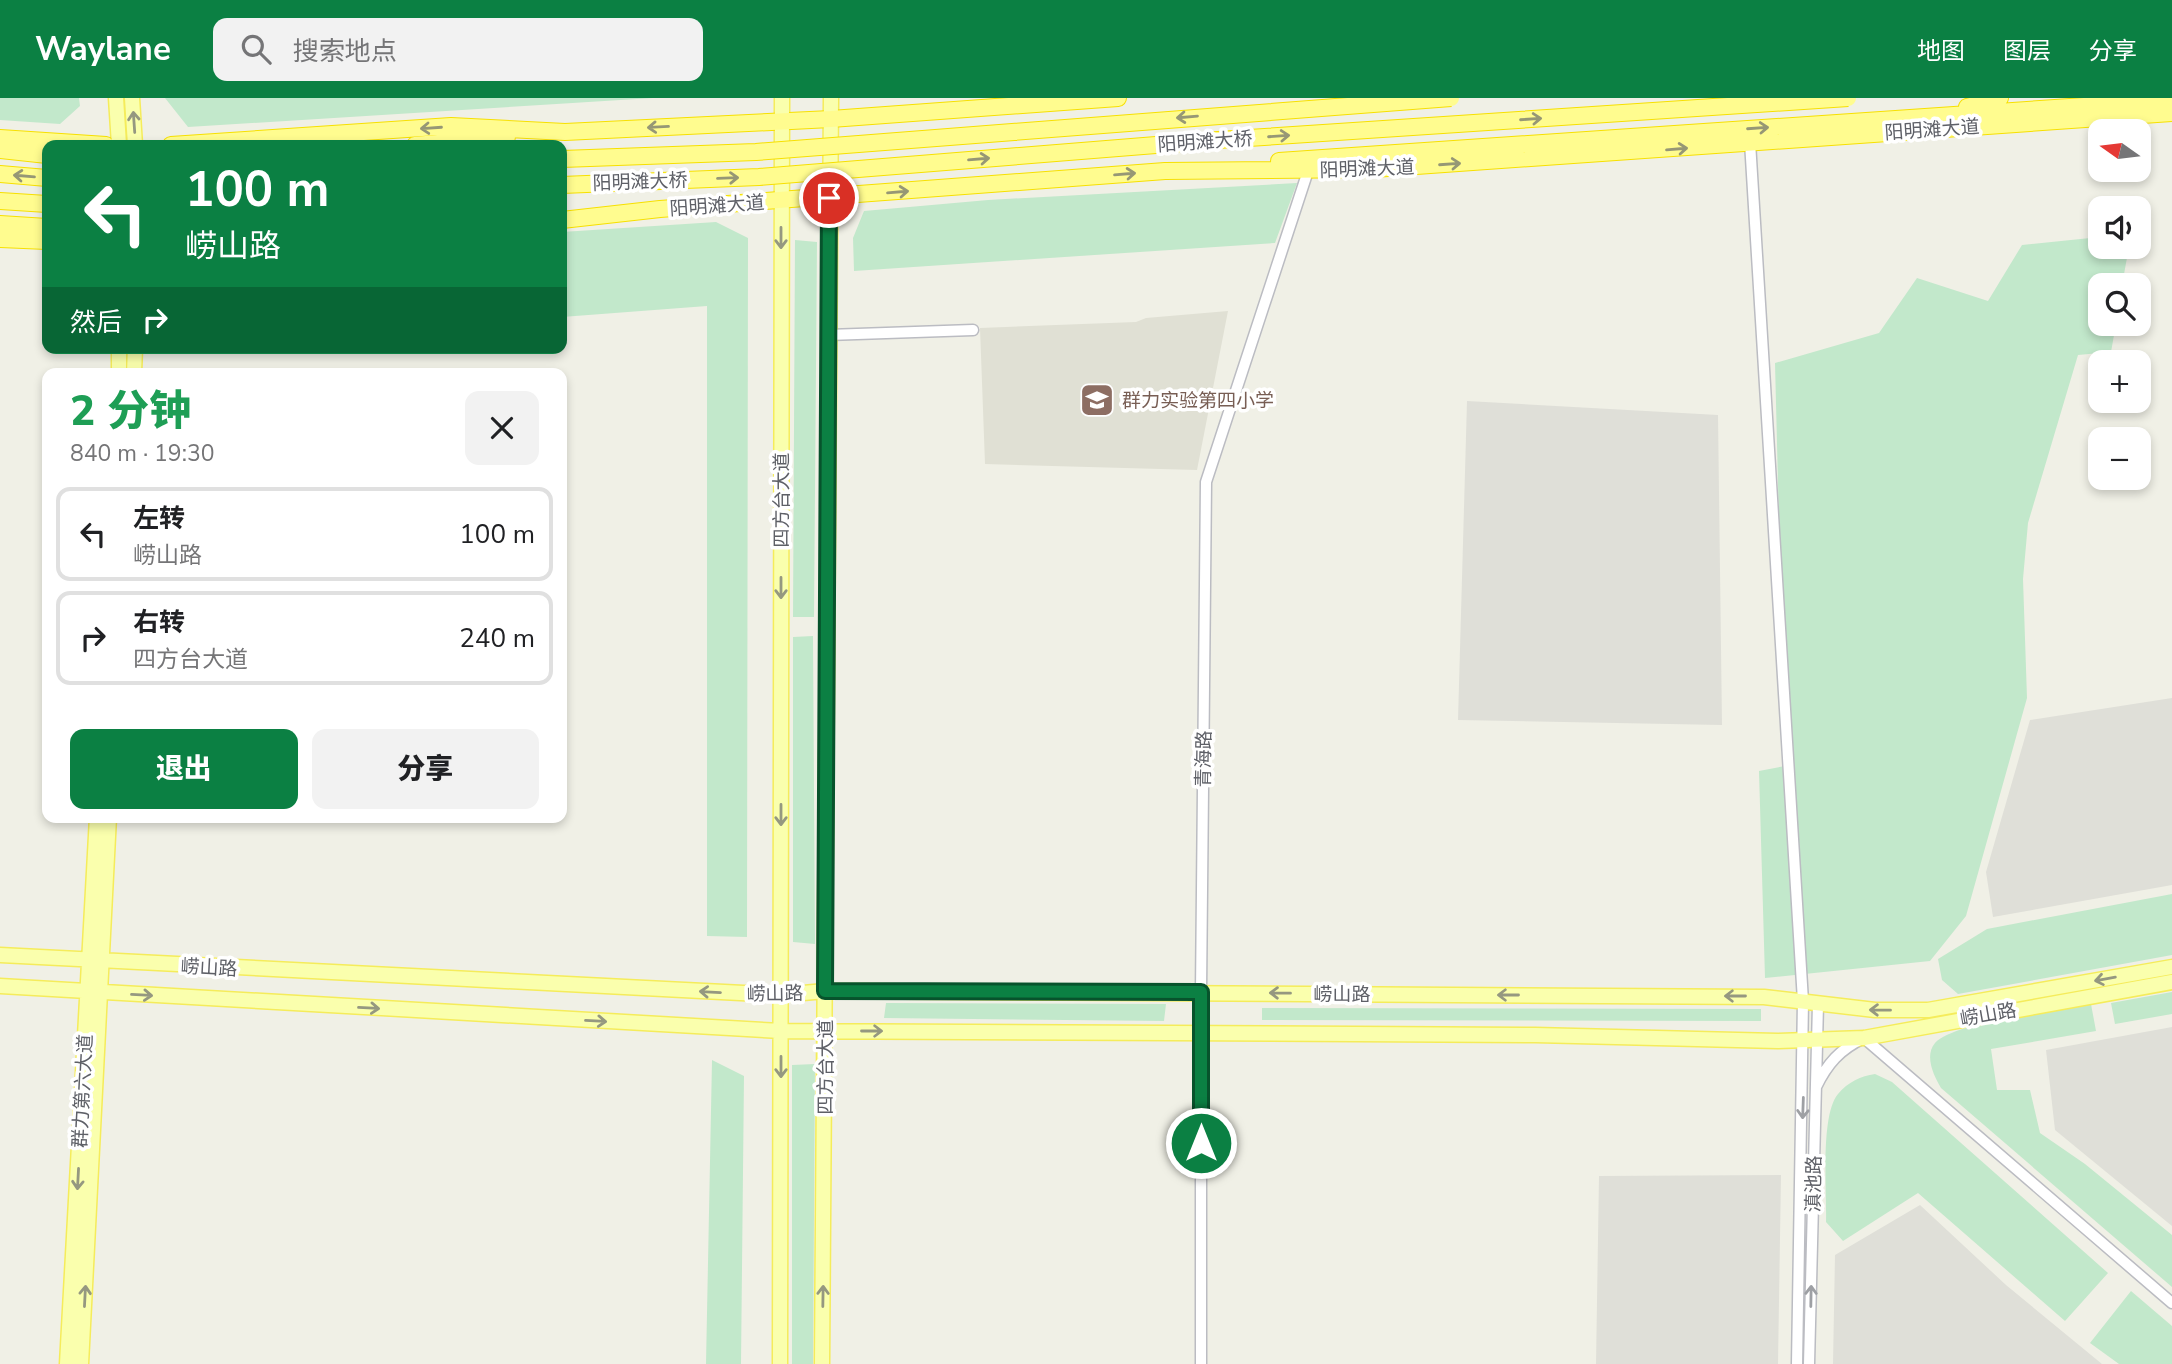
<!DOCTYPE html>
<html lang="zh">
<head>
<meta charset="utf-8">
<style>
  body { margin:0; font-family:"Nunito Sans","Noto Sans SC",sans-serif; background:#f2f2f2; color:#202124; height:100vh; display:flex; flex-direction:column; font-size:26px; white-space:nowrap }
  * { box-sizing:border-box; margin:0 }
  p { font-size:23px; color:#757577 }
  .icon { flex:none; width:38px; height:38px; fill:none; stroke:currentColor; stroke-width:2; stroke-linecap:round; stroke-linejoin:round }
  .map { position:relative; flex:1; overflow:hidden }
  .drawer { position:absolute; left:42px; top:270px; width:525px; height:455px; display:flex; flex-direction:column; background:#fff; border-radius:14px; box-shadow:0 4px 10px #0003 }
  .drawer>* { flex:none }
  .guide { position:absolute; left:42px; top:42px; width:525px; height:214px; border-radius:14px; box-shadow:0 4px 10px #0003; background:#0b8043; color:#fff; overflow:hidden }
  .needle { width:46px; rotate:284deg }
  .buttons { position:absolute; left:2088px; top:21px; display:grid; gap:14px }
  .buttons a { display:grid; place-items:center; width:63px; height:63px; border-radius:14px; background:#fff; box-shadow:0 4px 10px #0003; font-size:35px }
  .pin { position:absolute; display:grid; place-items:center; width:60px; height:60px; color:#fff; margin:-30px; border:4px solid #fff; border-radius:50%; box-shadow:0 2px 7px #0007 }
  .me { position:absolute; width:77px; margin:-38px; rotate:0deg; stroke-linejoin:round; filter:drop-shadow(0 0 5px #0008) }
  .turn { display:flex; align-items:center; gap:24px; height:147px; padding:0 28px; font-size:32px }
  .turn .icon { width:91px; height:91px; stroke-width:2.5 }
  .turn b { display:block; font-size:49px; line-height:60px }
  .then { display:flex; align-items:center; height:66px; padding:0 28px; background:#0003; gap:14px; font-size:26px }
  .round { display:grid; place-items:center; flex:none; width:74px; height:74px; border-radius:14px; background:#f2f2f2 }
  .summary { display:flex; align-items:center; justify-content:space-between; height:119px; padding:0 28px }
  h1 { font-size:42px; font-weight:800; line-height:52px; color:#1e9e55 }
  .button { display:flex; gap:14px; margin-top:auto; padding:14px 28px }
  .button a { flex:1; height:80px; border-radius:14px; background:#0b8043; color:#fff; font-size:28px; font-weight:800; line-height:80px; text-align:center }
  .button a+a { background:#f2f2f2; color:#202124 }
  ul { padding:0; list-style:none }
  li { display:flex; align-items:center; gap:21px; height:94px; margin:0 14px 10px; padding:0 14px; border:4px solid #e0e0e0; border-radius:14px }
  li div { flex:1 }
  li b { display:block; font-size:26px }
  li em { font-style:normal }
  header { display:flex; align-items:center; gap:42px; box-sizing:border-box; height:98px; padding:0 35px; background:#0b8043; color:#fff }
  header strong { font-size:33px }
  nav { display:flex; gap:38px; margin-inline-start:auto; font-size:24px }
  .search { width:490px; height:63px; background:#f2f2f2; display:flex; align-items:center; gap:18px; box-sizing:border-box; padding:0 24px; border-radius:14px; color:#757577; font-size:26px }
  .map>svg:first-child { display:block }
</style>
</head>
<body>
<header>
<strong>Waylane</strong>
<div class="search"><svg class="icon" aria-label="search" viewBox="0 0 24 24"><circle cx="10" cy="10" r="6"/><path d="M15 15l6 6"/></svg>搜索地点</div>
<nav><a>地图</a><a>图层</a><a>分享</a></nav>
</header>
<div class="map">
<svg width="2172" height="1266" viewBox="0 0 2172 1266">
  <rect width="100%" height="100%" fill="#f0f0e6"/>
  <path fill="#dfdfd8" d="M 1467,303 L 1718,317 L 1722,627 L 1458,622 Z
    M 2172,600 L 2172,787 L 1993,819 L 1986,774 L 2030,622 Z
    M 2172,929 L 2172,1128 L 2055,1032 L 2046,952 Z
    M 1781,1077 L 1778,1266 L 1596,1266 L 1599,1078 Z
    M 1920,1107 L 2006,1187 L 2102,1266 L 1833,1266 L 1835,1157 Z"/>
  <path fill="#e0e0d4" d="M 1228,213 L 1197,372 L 985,366 L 980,230 L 1136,224 L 1146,220 Z"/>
  <path fill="#c2e8cb" d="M 0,0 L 79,0 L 80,8 L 60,26 L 0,22 Z
    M 165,0 L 653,0 L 188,29 Z
    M 1297,85 L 1275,145 L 854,173 L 853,140 L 864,113 L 988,102 Z
    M 716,124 L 748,140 L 747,839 L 707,838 L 707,208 L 562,219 L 562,134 Z
    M 2100,139 L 2100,149 L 2129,149 L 2122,187 L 2100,187 L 2100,226 L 2116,226 L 2111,254 L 2078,257 L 2028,425 L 2023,481 L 2027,600 L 1966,818 L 1930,863 L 1765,880 L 1759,673 L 1785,668 L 1775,265 L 1879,235 L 1917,180 L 1988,203 L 2022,147 Z
    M 795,142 L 817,144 L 814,519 L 793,519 Z
    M 813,538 L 815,846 L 793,844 L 793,539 Z
    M 2172,796 L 2172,857 L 1958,896 L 1942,882 L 1938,861 L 1987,831 Z
    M 2172,894 L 2172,916 L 2115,926 L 2111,905 Z
    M 886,905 L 1166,906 L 1164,923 L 884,920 Z
    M 2091,906 L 2096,933 L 1991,951 L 1997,992 L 2030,992 L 2040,1035 L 2085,1066 L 2172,1137 L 2172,1189 L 1941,990 C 1934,978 1924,958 1935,945 C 1954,924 2059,912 2091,906 Z
    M 1262,910 L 1761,911 L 1761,923 L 1262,922 Z
    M 712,962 L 744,978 L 741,1266 L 706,1266 Z
    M 815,966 L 813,1266 L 792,1266 L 792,967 Z
    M 1875,976 L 1892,984 L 2108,1175 L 2065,1223 L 1918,1095 L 1843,1143 L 1826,1124 C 1827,1095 1820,1017 1838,996 C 1848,984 1861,978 1875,976 Z
    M 2131,1193 L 2172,1228 L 2172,1266 L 2119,1266 L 2090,1245 Z"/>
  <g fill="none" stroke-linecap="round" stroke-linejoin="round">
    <g stroke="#bbbcc2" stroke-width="13">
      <path id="minor" d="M 1750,44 L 1803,903 L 1797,1266
        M 828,237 L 973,232
        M 1816,989 C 1827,966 1840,951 1864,940 L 2172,1205
        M 1201,1266 L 1201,894 L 1206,384 L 1308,73
        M 1809,1266 L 1818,906"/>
    </g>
    <g stroke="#f5ec5b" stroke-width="17">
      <path id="major" d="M 116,0 L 119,47
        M 132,0 L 135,47
        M 119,275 L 119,250
        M 134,275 L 135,250
        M 0,857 L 781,897 L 825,893 L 1764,899 L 1875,912 L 1928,912 L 2172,869
        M 0,888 L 781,933 L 1535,937 L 1778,943 L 1864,940 L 2172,884
        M 67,1266 L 97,719
        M 81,1266 L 109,719
        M 780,1266 L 782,0
        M 822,1266 L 831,0"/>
    </g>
    <g stroke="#f7e000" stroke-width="18">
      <path id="highway" d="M 1967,9 L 2000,0
        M 0,40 L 106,47
        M 171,47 L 451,28 L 565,34 L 831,21 L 1118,0
        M 415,47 L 507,39
        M 0,52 L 47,57
        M 1279,63 L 2172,2
        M 0,76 L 47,80
        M 0,103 L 47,106
        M 562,122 L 660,111 L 1165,73 L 1374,71 L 2172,15
        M 0,126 L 47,129
        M 0,141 L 47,143"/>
    </g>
    <use href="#minor" stroke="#fff" stroke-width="10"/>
    <use href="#major" stroke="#faffad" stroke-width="14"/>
    <use href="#highway" stroke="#fffc8f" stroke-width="16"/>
    <g stroke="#f7e000" stroke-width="18" stroke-linecap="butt">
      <path id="highway-bridge" d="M 562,61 L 756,54 L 1451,0
        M 562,87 L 759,79 L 1218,42 L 1848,0"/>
    </g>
    <use href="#highway-bridge" stroke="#fffc8f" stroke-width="16"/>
  </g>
  <defs><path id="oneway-shaft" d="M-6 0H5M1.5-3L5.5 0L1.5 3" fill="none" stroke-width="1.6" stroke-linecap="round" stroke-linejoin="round" transform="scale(1.75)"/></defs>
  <g stroke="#969775">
    <use href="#oneway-shaft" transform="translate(1187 19) rotate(175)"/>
    <use href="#oneway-shaft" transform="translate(1531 21) rotate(-4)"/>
    <use href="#oneway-shaft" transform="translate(658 29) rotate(177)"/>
    <use href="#oneway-shaft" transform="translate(431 30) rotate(176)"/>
    <use href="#oneway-shaft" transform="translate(1758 30) rotate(-4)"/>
    <use href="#oneway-shaft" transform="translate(1279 38) rotate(-4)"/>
    <use href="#oneway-shaft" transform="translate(1677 51) rotate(-5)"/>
    <use href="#oneway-shaft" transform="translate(979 61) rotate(-5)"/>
    <use href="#oneway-shaft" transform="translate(1450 66) rotate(-4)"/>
    <use href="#oneway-shaft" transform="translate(1125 76) rotate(-5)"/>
    <use href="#oneway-shaft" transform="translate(24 78) rotate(-175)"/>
    <use href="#oneway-shaft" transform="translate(728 80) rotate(-2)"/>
    <use href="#oneway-shaft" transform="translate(898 94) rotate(-5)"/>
  </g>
  <g stroke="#959880">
    <use href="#oneway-shaft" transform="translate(134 24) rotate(-94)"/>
    <use href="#oneway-shaft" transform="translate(781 140) rotate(90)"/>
    <use href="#oneway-shaft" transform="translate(781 490) rotate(90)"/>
    <use href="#oneway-shaft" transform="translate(781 717) rotate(90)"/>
    <use href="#oneway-shaft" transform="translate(2105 881) rotate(170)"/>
    <use href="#oneway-shaft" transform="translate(710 894) rotate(-177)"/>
    <use href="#oneway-shaft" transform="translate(1280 895) rotate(-179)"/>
    <use href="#oneway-shaft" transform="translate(142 897) rotate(3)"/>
    <use href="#oneway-shaft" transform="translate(1508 897) rotate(-180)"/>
    <use href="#oneway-shaft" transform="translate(1735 898) rotate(-180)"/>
    <use href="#oneway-shaft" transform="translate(369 910) rotate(3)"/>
    <use href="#oneway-shaft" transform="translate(1880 912) rotate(-179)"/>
    <use href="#oneway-shaft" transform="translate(596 923) rotate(3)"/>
    <use href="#oneway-shaft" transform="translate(872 933)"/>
    <use href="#oneway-shaft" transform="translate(781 969) rotate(90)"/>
    <use href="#oneway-shaft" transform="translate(78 1081) rotate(93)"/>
    <use href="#oneway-shaft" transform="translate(85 1198) rotate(-87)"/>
    <use href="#oneway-shaft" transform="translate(823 1198) rotate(-89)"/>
  </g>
  <g stroke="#9ea0a4">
    <use href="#oneway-shaft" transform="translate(1803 1010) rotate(92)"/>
    <use href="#oneway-shaft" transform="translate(1811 1198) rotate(-89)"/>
  </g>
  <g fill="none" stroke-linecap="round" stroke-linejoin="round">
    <g stroke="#07532c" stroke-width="18">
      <path id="route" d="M 829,100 L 825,893 L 1201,894 L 1201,1045"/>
    </g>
    <use href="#route" stroke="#0b8043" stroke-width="12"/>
  </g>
  <defs>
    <g id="school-square" transform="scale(1.75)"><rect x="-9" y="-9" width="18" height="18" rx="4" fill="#8d6e63" stroke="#fff"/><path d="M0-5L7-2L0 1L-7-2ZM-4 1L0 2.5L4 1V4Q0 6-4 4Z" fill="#fff"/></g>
  </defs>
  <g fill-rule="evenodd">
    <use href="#school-square" x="1097" y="302"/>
  </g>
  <g text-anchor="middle" stroke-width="7" stroke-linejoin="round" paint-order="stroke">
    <g font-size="19" fill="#5e6067" stroke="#fff">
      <text transform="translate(1932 31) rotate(-4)" y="7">阳明滩大道</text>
      <text transform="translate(1205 43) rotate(-4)" y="7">阳明滩大桥</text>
      <text transform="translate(1367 70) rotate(-2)" y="7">阳明滩大道</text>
      <text transform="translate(640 83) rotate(-2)" y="7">阳明滩大桥</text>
      <text transform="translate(717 107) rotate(-4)" y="7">阳明滩大道</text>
      <text transform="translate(781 402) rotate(-90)" y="7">四方台大道</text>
      <text transform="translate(1203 661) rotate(-89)" y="7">青海路</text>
      <text transform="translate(209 869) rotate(3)" y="7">崂山路</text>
      <text transform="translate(775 895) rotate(-1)" y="7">崂山路</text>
      <text x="1342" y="903">崂山路</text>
      <text transform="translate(1988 916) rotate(-10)" y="7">崂山路</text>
      <text transform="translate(825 969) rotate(-90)" y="7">四方台大道</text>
      <text transform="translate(82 993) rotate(-87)" y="7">群力第六大道</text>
      <text transform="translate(1813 1086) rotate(-89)" y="7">滇池路</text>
    </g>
    <g font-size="19" fill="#785e54" stroke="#fff" text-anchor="start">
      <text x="1122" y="309">群力实验第四小学</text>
    </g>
  </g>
</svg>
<div class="buttons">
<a><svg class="needle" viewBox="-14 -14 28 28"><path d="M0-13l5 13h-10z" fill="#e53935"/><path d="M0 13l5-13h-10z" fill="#757577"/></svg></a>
<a><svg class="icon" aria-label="sound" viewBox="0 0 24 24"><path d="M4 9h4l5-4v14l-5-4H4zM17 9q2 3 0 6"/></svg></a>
<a><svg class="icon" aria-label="search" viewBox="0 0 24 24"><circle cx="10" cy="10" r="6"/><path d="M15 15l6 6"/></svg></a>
<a>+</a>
<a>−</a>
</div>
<div class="pin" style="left:829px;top:100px;background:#d93025"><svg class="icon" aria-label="arrive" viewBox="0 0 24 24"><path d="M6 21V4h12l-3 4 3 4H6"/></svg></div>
<svg class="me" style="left:1201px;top:1045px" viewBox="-20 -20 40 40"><circle r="17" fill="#0b8043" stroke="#fff" stroke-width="3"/><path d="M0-11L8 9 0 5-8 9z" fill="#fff"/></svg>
<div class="guide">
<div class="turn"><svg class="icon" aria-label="left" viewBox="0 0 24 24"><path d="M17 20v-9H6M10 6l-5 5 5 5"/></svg><div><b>100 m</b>崂山路</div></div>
<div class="then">然后<svg class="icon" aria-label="right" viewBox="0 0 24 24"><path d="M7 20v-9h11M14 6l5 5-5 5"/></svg></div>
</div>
<section class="drawer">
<div class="summary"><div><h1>2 分钟</h1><p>840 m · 19:30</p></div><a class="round"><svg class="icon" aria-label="close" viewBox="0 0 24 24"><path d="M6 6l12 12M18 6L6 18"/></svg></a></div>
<ul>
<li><svg class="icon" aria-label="left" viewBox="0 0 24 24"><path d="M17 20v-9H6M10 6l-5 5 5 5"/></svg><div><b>左转</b><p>崂山路</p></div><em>100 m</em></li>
<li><svg class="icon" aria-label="right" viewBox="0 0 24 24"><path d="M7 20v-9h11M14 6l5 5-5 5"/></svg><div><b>右转</b><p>四方台大道</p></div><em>240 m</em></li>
</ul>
<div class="button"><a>退出</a><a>分享</a></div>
</section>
</div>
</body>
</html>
